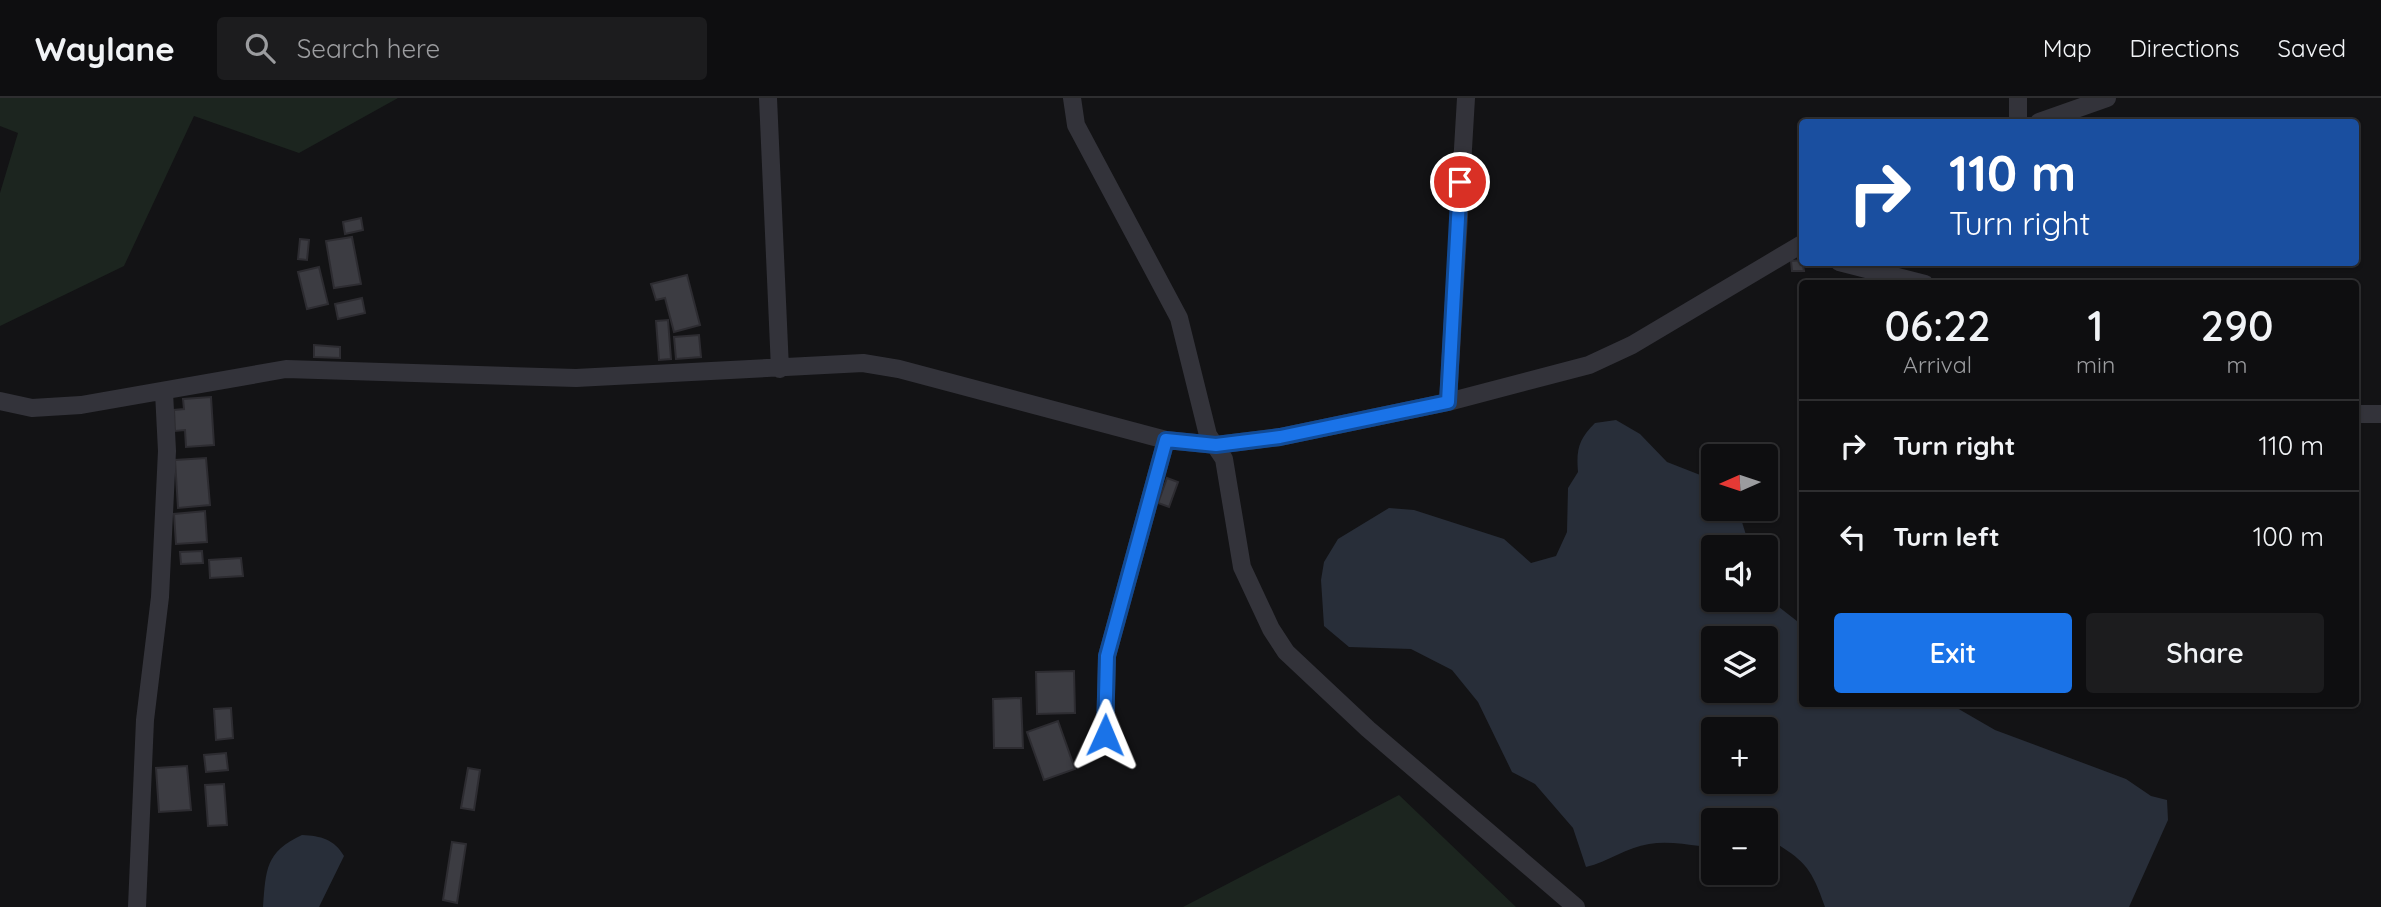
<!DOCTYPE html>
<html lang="en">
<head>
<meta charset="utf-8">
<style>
  body { margin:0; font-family:Quicksand,sans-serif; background:#1c1c1e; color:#f1f3f6; height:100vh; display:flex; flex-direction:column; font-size:26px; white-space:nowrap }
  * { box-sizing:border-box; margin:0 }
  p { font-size:23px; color:#9b9c9f }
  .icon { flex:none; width:38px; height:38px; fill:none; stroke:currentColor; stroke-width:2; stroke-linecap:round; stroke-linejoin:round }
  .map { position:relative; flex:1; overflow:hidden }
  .drawer { position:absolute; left:1799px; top:182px; width:560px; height:427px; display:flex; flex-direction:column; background:#0e0e10; border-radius:7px; box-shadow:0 2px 5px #0004,0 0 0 2px #2e2e30 }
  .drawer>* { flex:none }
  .banner { position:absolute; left:1799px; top:21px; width:560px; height:147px; border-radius:7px; box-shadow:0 2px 5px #0004,0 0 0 2px #2e2e30; background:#1a4fa0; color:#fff; overflow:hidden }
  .needle { width:46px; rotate:267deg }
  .fabs { position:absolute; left:1701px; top:346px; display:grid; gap:14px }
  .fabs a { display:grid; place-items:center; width:77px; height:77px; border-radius:7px; background:#0e0e10; box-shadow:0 2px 5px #0004,0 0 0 2px #2e2e30; font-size:35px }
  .pin { position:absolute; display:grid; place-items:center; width:60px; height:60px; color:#fff; margin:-30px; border:4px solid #fff; border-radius:50%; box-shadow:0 2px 7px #0007 }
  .me { position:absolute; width:77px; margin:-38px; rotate:1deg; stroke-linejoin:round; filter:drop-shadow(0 0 5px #0008) }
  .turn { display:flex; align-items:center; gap:24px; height:147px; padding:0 35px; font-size:32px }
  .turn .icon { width:91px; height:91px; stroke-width:2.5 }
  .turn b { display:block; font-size:49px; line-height:60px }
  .eta { display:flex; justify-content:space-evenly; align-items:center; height:119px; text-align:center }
  .eta b { font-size:42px; font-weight:600; line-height:49px }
  .cta { display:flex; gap:14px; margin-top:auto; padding:14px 35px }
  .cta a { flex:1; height:80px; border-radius:7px; background:#1a73e8; color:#fff; font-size:28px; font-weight:600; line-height:80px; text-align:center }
  .cta a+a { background:#1c1c1e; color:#f1f3f6 }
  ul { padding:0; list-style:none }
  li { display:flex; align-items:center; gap:21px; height:91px; padding:0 35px; border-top:2px solid #2e2e30 }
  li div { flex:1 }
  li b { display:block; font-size:26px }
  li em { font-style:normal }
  header { display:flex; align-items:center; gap:42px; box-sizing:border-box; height:98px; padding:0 35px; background:#0e0e10; border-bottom:2px solid #2e2e30 }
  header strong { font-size:33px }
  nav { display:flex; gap:38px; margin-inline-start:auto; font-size:24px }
  .search { width:490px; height:63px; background:#1c1c1e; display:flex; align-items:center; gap:18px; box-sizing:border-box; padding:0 24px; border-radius:7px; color:#9b9c9f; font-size:26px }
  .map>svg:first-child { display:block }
</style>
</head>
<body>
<header>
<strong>Waylane</strong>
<div class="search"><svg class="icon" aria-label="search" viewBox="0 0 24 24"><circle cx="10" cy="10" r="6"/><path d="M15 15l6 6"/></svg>Search here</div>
<nav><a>Map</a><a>Directions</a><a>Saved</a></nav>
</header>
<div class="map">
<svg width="2381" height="809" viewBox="0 0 2381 809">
  <rect width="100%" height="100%" fill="#131315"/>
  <path fill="#1c251f" d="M 0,0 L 398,0 L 299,55 L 194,18 L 124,168 L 0,228 L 0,95 L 18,35 L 0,28 Z
    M 1399,697 L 1516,809 L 1183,809 Z"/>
  <path fill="#282e39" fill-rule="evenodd" d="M 1616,322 L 1640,336 L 1667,364 L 1713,382 L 1713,411 L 1738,411 L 1750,450 L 1713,450 L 1713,502 L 1766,502 L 1766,494 L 1775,506 L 1802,527 L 1802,606 L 1950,606 L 1995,632 L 2126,681 L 2151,698 L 2167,702 L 2168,722 L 2129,809 L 1825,809 C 1810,766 1804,763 1766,739 L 1766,723 L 1713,723 L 1713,735 L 1700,748 C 1683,746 1666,743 1649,746 C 1627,749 1608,764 1586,769 L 1573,730 L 1535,686 L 1512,674 L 1478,604 L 1452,572 L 1411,551 L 1349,549 L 1324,528 L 1321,482 L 1324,464 L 1338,441 L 1389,410 L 1414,412 L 1504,441 L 1531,465 L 1556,458 L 1567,434 L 1568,390 L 1578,374 C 1576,351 1579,341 1595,325 ZM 1713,541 L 1766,541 L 1766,593 L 1713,593 ZM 1713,632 L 1766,632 L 1766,684 L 1713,684 Z
    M 302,737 C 321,738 334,741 344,758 L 319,809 L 263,809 C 266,772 265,754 302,737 Z"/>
  <path fill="#3c3c42" stroke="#2d2c31" stroke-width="2" d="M 361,120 L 363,132 L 345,136 L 343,124 Z
    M 352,139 L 361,186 L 334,190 L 326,143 Z
    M 300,141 L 309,142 L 307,162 L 298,161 Z
    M 1802,162 L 1804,173 L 1792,173 L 1791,163 Z
    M 319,169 L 328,206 L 307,211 L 298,174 Z
    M 687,177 L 700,227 L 674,234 L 665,200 L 656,202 L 651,186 Z
    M 362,200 L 365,215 L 338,221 L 335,206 Z
    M 668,222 L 671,261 L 659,262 L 656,223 Z
    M 699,237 L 701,259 L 676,261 L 674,239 Z
    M 314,247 L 340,249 L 340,260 L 314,259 Z
    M 211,299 L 214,347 L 186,349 L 185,332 L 175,333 L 174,312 L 184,311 L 183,301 Z
    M 206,360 L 210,407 L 178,410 L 175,362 Z
    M 1167,380 L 1178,384 L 1169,409 L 1158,405 Z
    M 205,413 L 207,444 L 176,446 L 174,416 Z
    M 202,453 L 203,465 L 181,466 L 180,454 Z
    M 241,460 L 243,478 L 210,480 L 209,462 Z
    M 1074,573 L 1075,615 L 1037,616 L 1036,574 Z
    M 1021,600 L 1023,650 L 994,650 L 993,601 Z
    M 231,610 L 233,640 L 216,642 L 214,611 Z
    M 1058,623 L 1075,671 L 1044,682 L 1027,634 Z
    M 226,655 L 228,672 L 206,674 L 204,657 Z
    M 187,668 L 191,712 L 159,714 L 156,670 Z
    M 468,670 L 480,672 L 474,712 L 461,710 Z
    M 224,686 L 227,727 L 208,728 L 205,687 Z
    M 452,744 L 466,746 L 457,805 L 443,802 Z"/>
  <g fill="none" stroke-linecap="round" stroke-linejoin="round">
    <path stroke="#33333a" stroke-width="18" d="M 768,0 L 780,271
      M 1072,0 L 1076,27 L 1179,220 L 1208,337 L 1224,361 L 1242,469 L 1271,531 L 1286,554 L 1368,631 L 1576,809
      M 2018,0 L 2018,24
      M 2039,24 L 2107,0
      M 1839,164 L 1925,186
      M 0,303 L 32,310 L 81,307 L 286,271 L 576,280 L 863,265 L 899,271 L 1166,342 L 1216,347 L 1280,339 L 1448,304 L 1589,267 L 1632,247 L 1802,146
      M 1448,304 L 1466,0
      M 2356,316 L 2381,316
      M 1105,637 L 1107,558 L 1166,342
      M 137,809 L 145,622 L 160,499 L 167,353 L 164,294"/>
  </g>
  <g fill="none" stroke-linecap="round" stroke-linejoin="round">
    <g stroke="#114b97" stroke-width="18">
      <path id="route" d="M 1105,637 L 1107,558 L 1166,342 L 1216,347 L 1280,339 L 1448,304 L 1460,84"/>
    </g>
    <use href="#route" stroke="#1a73e8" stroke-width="12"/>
  </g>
</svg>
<div class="fabs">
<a><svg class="needle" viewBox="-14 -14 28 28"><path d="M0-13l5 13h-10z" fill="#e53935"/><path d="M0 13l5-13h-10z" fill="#9b9c9f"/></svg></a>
<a><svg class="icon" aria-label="sound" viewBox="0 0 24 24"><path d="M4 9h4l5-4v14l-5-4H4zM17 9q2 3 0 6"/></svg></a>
<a><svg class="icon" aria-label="layers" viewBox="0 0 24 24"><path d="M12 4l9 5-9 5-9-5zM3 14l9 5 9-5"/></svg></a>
<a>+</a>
<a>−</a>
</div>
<div class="pin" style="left:1460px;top:84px;background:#d93025"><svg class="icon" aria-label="arrive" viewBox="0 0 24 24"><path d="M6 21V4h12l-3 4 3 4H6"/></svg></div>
<svg class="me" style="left:1105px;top:637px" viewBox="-20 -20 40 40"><path d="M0-17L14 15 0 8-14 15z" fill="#1a73e8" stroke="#fff" stroke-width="4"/></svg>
<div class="banner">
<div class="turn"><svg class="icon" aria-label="right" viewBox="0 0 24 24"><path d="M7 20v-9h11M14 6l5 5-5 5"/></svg><div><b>110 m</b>Turn right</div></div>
</div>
<section class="drawer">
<div class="eta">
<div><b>06:22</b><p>Arrival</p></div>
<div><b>1</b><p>min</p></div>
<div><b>290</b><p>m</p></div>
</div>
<ul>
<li><svg class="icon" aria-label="right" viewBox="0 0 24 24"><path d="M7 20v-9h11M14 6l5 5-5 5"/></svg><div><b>Turn right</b></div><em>110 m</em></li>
<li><svg class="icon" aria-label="left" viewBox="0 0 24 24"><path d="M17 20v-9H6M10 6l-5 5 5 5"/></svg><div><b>Turn left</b></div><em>100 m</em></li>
</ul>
<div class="cta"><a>Exit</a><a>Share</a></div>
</section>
</div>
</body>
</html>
